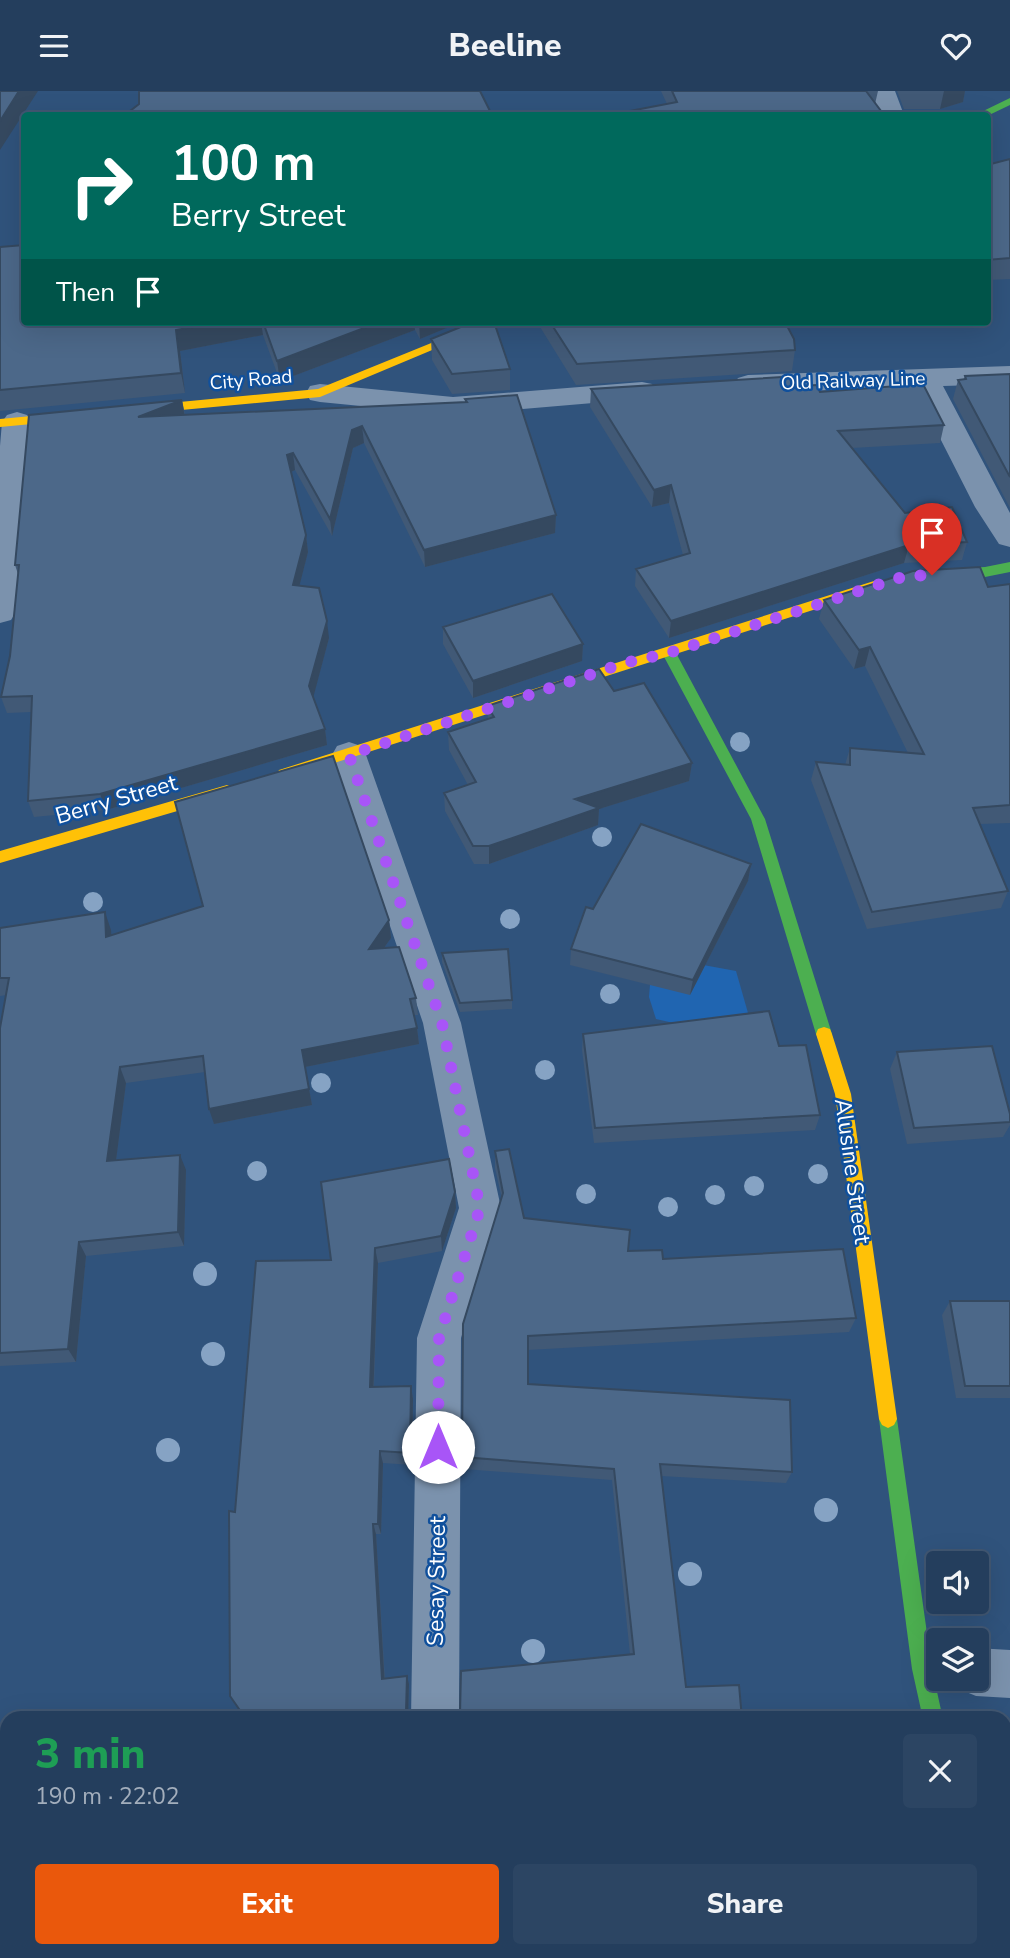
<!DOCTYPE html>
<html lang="en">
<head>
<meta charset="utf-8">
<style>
  body { margin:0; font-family:"Nunito Sans",sans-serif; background:#2c4563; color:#f1f3f6; height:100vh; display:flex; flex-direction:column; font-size:26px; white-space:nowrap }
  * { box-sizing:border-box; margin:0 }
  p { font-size:23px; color:#a3aebc }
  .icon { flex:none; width:38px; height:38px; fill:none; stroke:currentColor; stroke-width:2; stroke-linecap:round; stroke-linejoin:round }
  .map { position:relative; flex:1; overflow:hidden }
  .side { position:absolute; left:0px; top:1620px; width:1012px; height:247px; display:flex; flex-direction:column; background:#243e5d; border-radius:21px 21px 0 0; box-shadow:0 7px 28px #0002,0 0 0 2px #415772 }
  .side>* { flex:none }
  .hud { position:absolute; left:21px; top:21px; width:970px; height:214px; border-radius:7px; box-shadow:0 7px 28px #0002,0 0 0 2px #415772; background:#00695c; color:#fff; overflow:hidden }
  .buttons { position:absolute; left:926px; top:1460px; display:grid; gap:14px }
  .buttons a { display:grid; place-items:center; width:63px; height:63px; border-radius:7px; background:#243e5d; box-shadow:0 7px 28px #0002,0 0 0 2px #415772; font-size:35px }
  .pin { position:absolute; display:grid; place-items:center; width:60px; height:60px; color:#fff; margin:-72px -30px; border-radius:50% 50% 50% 0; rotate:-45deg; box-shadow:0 0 7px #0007 }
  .pin .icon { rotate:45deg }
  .me { position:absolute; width:77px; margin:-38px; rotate:0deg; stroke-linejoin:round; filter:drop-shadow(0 0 5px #0008) }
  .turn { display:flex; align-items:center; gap:24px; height:147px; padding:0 35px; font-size:32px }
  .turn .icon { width:91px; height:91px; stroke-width:2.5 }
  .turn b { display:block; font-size:49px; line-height:60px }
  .then { display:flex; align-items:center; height:66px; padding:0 35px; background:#0003; gap:14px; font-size:26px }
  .round { display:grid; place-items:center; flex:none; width:74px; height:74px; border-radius:7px; background:#2c4563 }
  .head { display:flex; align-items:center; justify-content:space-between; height:119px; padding:0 35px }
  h1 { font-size:42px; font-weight:800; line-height:52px; color:#1e9e55 }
  .action { display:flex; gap:14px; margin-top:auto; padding:14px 35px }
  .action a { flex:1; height:80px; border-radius:7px; background:#ea580c; color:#fff; font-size:28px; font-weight:800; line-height:80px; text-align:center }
  .action a+a { background:#2c4563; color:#f1f3f6 }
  header { display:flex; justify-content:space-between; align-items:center; height:91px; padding:0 35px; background:#243e5d; font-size:32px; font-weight:800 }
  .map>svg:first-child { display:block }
</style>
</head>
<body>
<header><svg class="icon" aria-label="menu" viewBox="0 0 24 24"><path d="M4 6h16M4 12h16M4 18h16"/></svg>Beeline<svg class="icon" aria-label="heart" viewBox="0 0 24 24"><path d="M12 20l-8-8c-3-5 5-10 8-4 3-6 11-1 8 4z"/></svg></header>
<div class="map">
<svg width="1010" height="1867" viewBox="0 0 1010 1867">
  <rect width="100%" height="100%" fill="#30537c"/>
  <path fill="#2065b1" d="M 687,871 L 736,880 L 748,922 L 722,943 L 656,928 L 649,906 L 650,894 Z"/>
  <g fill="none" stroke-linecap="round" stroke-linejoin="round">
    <path fill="#7b92ad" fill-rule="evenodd" d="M 871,0 L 895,0 L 904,24 L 880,24 Z
      M 1010,275 L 1010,293 L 943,295 L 1010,422 L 1010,456 L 999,453 L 975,416 L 914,296 L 748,302 L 738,299 L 734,293 L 738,287 L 748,284 Z
      M 642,291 L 652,293 L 656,300 L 652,307 L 453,324 L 320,311 L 310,309 L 306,302 L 310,295 L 320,293 L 453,306 Z
      M 17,321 L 27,324 L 32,331 L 16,521 L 11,529 L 0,532 L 0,355 L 2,331 L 7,324 Z
      M 349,651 L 361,655 L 366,664 L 461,932 L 501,1117 L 461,1247 L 459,1628 L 411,1628 L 417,1247 L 459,1117 L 423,932 L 332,664 L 337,655 Z
      M 976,1557 L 1010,1559 L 1010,1607 L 976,1605 L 959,1598 L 954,1587 L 976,1587 Z
      M 1004,1846 L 1010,1867 L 959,1867 L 958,1860 L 1004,1860 Z
      M 407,1860 L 459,1860 L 459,1867 L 407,1867 Z"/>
    <path fill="#4caf50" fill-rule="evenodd" d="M 1010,7 L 1010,14 L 987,25 L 975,24 Z
      M 1010,471 L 1010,481 L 985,486 L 929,489 L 923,484 L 929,479 L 985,476 Z
      M 669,557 L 676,562 L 765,728 L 832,943 L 830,948 L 824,950 L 818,948 L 816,943 L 751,728 L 662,562 Z
      M 888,1319 L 894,1322 L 897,1328 L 932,1578 L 943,1628 L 923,1628 L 912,1578 L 879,1328 L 882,1322 Z"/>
    <path fill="#ffc107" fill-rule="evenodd" d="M 483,231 L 499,231 L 320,306 L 0,336 L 0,328 L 318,298 Z
      M 874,490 L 881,495 L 879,498 L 284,688 L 277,683 L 279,679 Z
      M 227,694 L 232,696 L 234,700 L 232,704 L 0,772 L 0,760 Z
      M 824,936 L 830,938 L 832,943 L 851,1003 L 897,1328 L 894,1334 L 888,1337 L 882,1334 L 879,1328 L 835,1003 L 816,943 L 818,938 Z"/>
  </g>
  <g fill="#86a3c4">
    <circle cx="740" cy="651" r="10"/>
    <circle cx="602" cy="746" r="10"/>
    <circle cx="93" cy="811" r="10"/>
    <circle cx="510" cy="828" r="10"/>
    <circle cx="610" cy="903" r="10"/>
    <circle cx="545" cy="979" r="10"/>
    <circle cx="321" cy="992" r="10"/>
    <circle cx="257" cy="1080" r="10"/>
    <circle cx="818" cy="1083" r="10"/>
    <circle cx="754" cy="1095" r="10"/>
    <circle cx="586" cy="1103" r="10"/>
    <circle cx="715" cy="1104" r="10"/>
    <circle cx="668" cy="1116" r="10"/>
    <circle cx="205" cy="1183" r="12"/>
    <circle cx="213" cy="1263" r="12"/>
    <circle cx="168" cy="1359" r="12"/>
    <circle cx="826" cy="1419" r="12"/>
    <circle cx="690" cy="1483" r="12"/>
    <circle cx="533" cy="1560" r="12"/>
  </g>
  <path fill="#415976" d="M 661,0 L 878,0 L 875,13 L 667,13 Z
    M 897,0 L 965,0 L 963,11 L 940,18 L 904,18 Z
    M 1010,68 L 1010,188 L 987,189 L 987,74 Z
    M 0,156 L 24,231 L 461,231 L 420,248 L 415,239 L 280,290 L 263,244 L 180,260 L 185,302 L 0,320 Z
    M 537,231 L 787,231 L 787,234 L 795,259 L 792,280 L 576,294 Z
    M 431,248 L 510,278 L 510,299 L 452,303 L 432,269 Z
    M 1010,283 L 1010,417 L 953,308 L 958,289 L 964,288 L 965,285 Z
    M 799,295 L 944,334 L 940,352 L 852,357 L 905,422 L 967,451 L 962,469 L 904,472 L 669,547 L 635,495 L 636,478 L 683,464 L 669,412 L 652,416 L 590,316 L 591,298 Z
    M 465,308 L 556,424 L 555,442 L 425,476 L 364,352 L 353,357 L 332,445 L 295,379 L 291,381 L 306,444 L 308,461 L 299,495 L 329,547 L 313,606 L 325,638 L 327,654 L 106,719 L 34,726 L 28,710 L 31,621 L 7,622 L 1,606 L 10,565 L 18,483 L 15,474 L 182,309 L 185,324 L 465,311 Z
    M 1010,493 L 1010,732 L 980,733 L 1008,800 L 1001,817 L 867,838 L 811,689 L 816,671 L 845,674 L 850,657 L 908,662 L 865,575 L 854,578 L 819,528 L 824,509 L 988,496 Z
    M 443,536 L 583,553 L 582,570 L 473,607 L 443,553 Z
    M 614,600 L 692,672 L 689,690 L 599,718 L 598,734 L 489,773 L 474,773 L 445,720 L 444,702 L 468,694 L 449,659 L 448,641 L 488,628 L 487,615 Z
    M 751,773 L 748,790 L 690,904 L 570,874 L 571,858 L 593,818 Z
    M 389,829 L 391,847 L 384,857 L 416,907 L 418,924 L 414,924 L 417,937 L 419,953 L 305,976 L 312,1014 L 214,1033 L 205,981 L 126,992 L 116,1069 L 186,1079 L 184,1155 L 86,1165 L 76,1271 L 0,1275 L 0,937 L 6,904 L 0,905 L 0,837 L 111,839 L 111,844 Z
    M 442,862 L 512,909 L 512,918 L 460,921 L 442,871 Z
    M 583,943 L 779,955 L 820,1024 L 815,1039 L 594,1052 L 582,959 Z
    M 897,961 L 1010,1023 L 1010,1034 L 1003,1046 L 907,1053 L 890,978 Z
    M 495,1060 L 524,1127 L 628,1160 L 663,1168 L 856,1227 L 849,1241 L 528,1259 L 528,1293 L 792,1381 L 786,1392 L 661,1385 L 686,1596 L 742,1628 L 246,1628 L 235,1421 L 331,1169 L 455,1101 L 456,1117 L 442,1160 L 378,1172 L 374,1296 L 411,1295 L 413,1308 L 412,1374 L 383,1372 L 381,1443 L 376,1443 L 385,1588 L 409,1593 L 408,1623 L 460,1623 L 630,1563 L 612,1389 L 463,1378 L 462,1366 L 502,1108 L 495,1077 Z
    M 950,1210 L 1010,1210 L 1010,1307 L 956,1307 L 942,1224 Z
    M 1004,1639 L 1010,1640 L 1010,1803 L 1004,1803 Z
    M 813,1860 L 886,1860 L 887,1867 L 814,1867 Z"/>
  <path fill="#354960" d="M 19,0 L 38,0 L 0,59 L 0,30 Z
    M 944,0 L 965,0 L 963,11 L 940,18 Z
    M 220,231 L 261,231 L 263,244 L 180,260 L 185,302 L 181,282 L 176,239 Z
    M 380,231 L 414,231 L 415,239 L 280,290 L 277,270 Z
    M 419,231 L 461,231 L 420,248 Z
    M 182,309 L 185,327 L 138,326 Z
    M 362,335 L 364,352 L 353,357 L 332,445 L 330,428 L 352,339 Z
    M 293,362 L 295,379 L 289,382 L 287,364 Z
    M 671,394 L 669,412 L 652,416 L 654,399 Z
    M 556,424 L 555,442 L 425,476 L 424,459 Z
    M 306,444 L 308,461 L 295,512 L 293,494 Z
    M 909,454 L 904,472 L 669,547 L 671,530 Z
    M 327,530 L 329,547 L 312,611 L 309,595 Z
    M 583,553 L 582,570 L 473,607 L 473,590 Z
    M 870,556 L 865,575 L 854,578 L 859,559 Z
    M 325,638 L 327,654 L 106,719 L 100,703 Z
    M 692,672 L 689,690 L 599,718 L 598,734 L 489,773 L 489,755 L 575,708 Z
    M 751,773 L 748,790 L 690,904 L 693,889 Z
    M 105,821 L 111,839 L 113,863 L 106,846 Z
    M 389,829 L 391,847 L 371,875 L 369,858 Z
    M 417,937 L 419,953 L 305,976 L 312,1014 L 214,1033 L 209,1018 L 302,959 Z
    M 120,976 L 126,992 L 114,1085 L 107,1070 Z
    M 180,1064 L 186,1079 L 184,1155 L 178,1141 Z
    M 455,1101 L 456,1117 L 442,1160 L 441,1145 Z
    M 79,1151 L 86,1165 L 76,1271 L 68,1258 Z
    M 375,1157 L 378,1172 L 373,1309 L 370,1296 Z
    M 411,1295 L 413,1308 L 412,1374 L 410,1362 Z
    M 380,1360 L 383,1372 L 381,1443 L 378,1433 Z
    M 373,1433 L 376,1443 L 385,1596 L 382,1588 Z
    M 407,1585 L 409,1593 L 408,1628 L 406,1621 Z
    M 83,1865 L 97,1867 L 83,1867 Z"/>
  <path fill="#4c6889" stroke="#354960" stroke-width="2" d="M 0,0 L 19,0 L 0,30 Z
    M 139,0 L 480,0 L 492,24 L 114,24 L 122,21 L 130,20 L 139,13 Z
    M 672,0 L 866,0 L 884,24 L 609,24 L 677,11 Z
    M 1010,68 L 1010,167 L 987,169 L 987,74 Z
    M 24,154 L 24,231 L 220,231 L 176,239 L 181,282 L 0,299 L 0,156 Z
    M 263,231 L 380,231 L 277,270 Z
    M 473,231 L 494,231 L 510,278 L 452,283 L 431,248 Z
    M 550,231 L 785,231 L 794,248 L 795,259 L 577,273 Z
    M 1010,283 L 1010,386 L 958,289 L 966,288 L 965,285 Z
    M 798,285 L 799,295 L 817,294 L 820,301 L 923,293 L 944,334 L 838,340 L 905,422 L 952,416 L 967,451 L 909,454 L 671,530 L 636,478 L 690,462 L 671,394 L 654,399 L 591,298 Z
    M 517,304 L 556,424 L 424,459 L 362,335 L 352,339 L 330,428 L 293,362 L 287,364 L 306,444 L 293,494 L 319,497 L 327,530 L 309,595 L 325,638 L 100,703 L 28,710 L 32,605 L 1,606 L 10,565 L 19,474 L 15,474 L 29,324 L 182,309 L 138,326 L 467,311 L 465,308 Z
    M 980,476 L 988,496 L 1010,493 L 1010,714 L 973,717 L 1008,800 L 872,821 L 816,671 L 850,674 L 850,657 L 924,663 L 870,556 L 859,559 L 824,509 L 913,480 Z
    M 552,503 L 583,553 L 473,590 L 443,536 Z
    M 599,578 L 614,600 L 644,592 L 692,672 L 575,708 L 599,717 L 489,755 L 473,755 L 444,702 L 476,691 L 448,641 L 494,626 L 487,615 Z
    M 333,665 L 389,829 L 369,858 L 399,856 L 416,907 L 410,908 L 417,937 L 302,959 L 309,998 L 209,1018 L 203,965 L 120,976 L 107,1070 L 180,1064 L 178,1141 L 79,1151 L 68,1258 L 0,1262 L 0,937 L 9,887 L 0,887 L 0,837 L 105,821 L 106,846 L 203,815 L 175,711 Z
    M 641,733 L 751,773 L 693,889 L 571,858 L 586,816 L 593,818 Z
    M 508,858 L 512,909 L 460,912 L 442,862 Z
    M 769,920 L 779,955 L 806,954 L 820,1024 L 595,1037 L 583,943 Z
    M 992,955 L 1010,1023 L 1010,1031 L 914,1037 L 897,961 Z
    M 509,1058 L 524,1127 L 630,1139 L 628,1160 L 662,1159 L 663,1168 L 843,1158 L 856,1227 L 528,1245 L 528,1293 L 790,1309 L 792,1381 L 660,1373 L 686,1596 L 739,1594 L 742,1628 L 246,1628 L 230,1605 L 229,1420 L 235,1421 L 256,1170 L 331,1169 L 321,1091 L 449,1068 L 455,1101 L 441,1145 L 375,1157 L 370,1296 L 411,1295 L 410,1362 L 380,1360 L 378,1433 L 373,1433 L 382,1588 L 407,1585 L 406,1621 L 409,1624 L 460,1623 L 461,1580 L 634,1563 L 614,1378 L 462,1366 L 463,1233 L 503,1102 L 495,1060 Z
    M 950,1210 L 1010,1210 L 1010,1295 L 965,1295 Z
    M 1004,1639 L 1010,1640 L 1010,1756 L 1004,1710 Z
    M 0,1860 L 83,1865 L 83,1867 L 0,1867 Z
    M 460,1860 L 688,1860 L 689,1867 L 460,1867 Z
    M 820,1860 L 886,1860 L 887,1867 L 822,1867 Z"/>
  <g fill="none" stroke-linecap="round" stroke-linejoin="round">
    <path stroke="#a855f7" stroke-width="12" stroke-dasharray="0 21.6" d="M 438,1356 L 439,1247 L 480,1117 L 442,932 L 349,664 L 625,572 L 669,562 L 905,485 L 932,484"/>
  </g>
  <g text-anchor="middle" stroke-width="5" stroke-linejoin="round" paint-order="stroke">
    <g font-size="19" fill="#fff" stroke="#10509c">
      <text transform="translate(251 288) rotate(-5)" y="7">City Road</text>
      <text transform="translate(853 289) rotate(-2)" y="7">Old Railway Line</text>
    </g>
    <g font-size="23" fill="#fff" stroke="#10509c">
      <text transform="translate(116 708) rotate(-16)" y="8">Berry Street</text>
      <text transform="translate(853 1080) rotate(82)" y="8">Alusine Street</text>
      <text transform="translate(436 1490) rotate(-89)" y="8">Sesay Street</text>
    </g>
  </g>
</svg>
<div class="buttons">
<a><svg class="icon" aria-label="sound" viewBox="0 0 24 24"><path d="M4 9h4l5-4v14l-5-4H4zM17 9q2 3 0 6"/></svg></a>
<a><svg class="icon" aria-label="layers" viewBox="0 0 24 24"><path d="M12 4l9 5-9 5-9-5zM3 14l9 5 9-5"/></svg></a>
</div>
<div class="pin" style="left:932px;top:484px;background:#d93025"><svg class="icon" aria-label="arrive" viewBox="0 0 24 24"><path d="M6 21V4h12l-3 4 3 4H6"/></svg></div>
<svg class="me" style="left:438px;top:1356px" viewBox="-20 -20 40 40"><circle r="19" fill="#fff"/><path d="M0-13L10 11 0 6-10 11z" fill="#a855f7"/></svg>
<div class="hud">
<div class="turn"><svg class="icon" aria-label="right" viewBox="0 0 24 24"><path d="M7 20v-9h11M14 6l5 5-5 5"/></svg><div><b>100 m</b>Berry Street</div></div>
<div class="then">Then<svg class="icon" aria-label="arrive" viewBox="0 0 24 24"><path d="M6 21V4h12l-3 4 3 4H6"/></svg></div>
</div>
<section class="side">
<div class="head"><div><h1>3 min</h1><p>190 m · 22:02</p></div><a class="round"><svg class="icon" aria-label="close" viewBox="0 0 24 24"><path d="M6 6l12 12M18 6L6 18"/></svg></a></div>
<div class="action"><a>Exit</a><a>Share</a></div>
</section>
</div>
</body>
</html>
